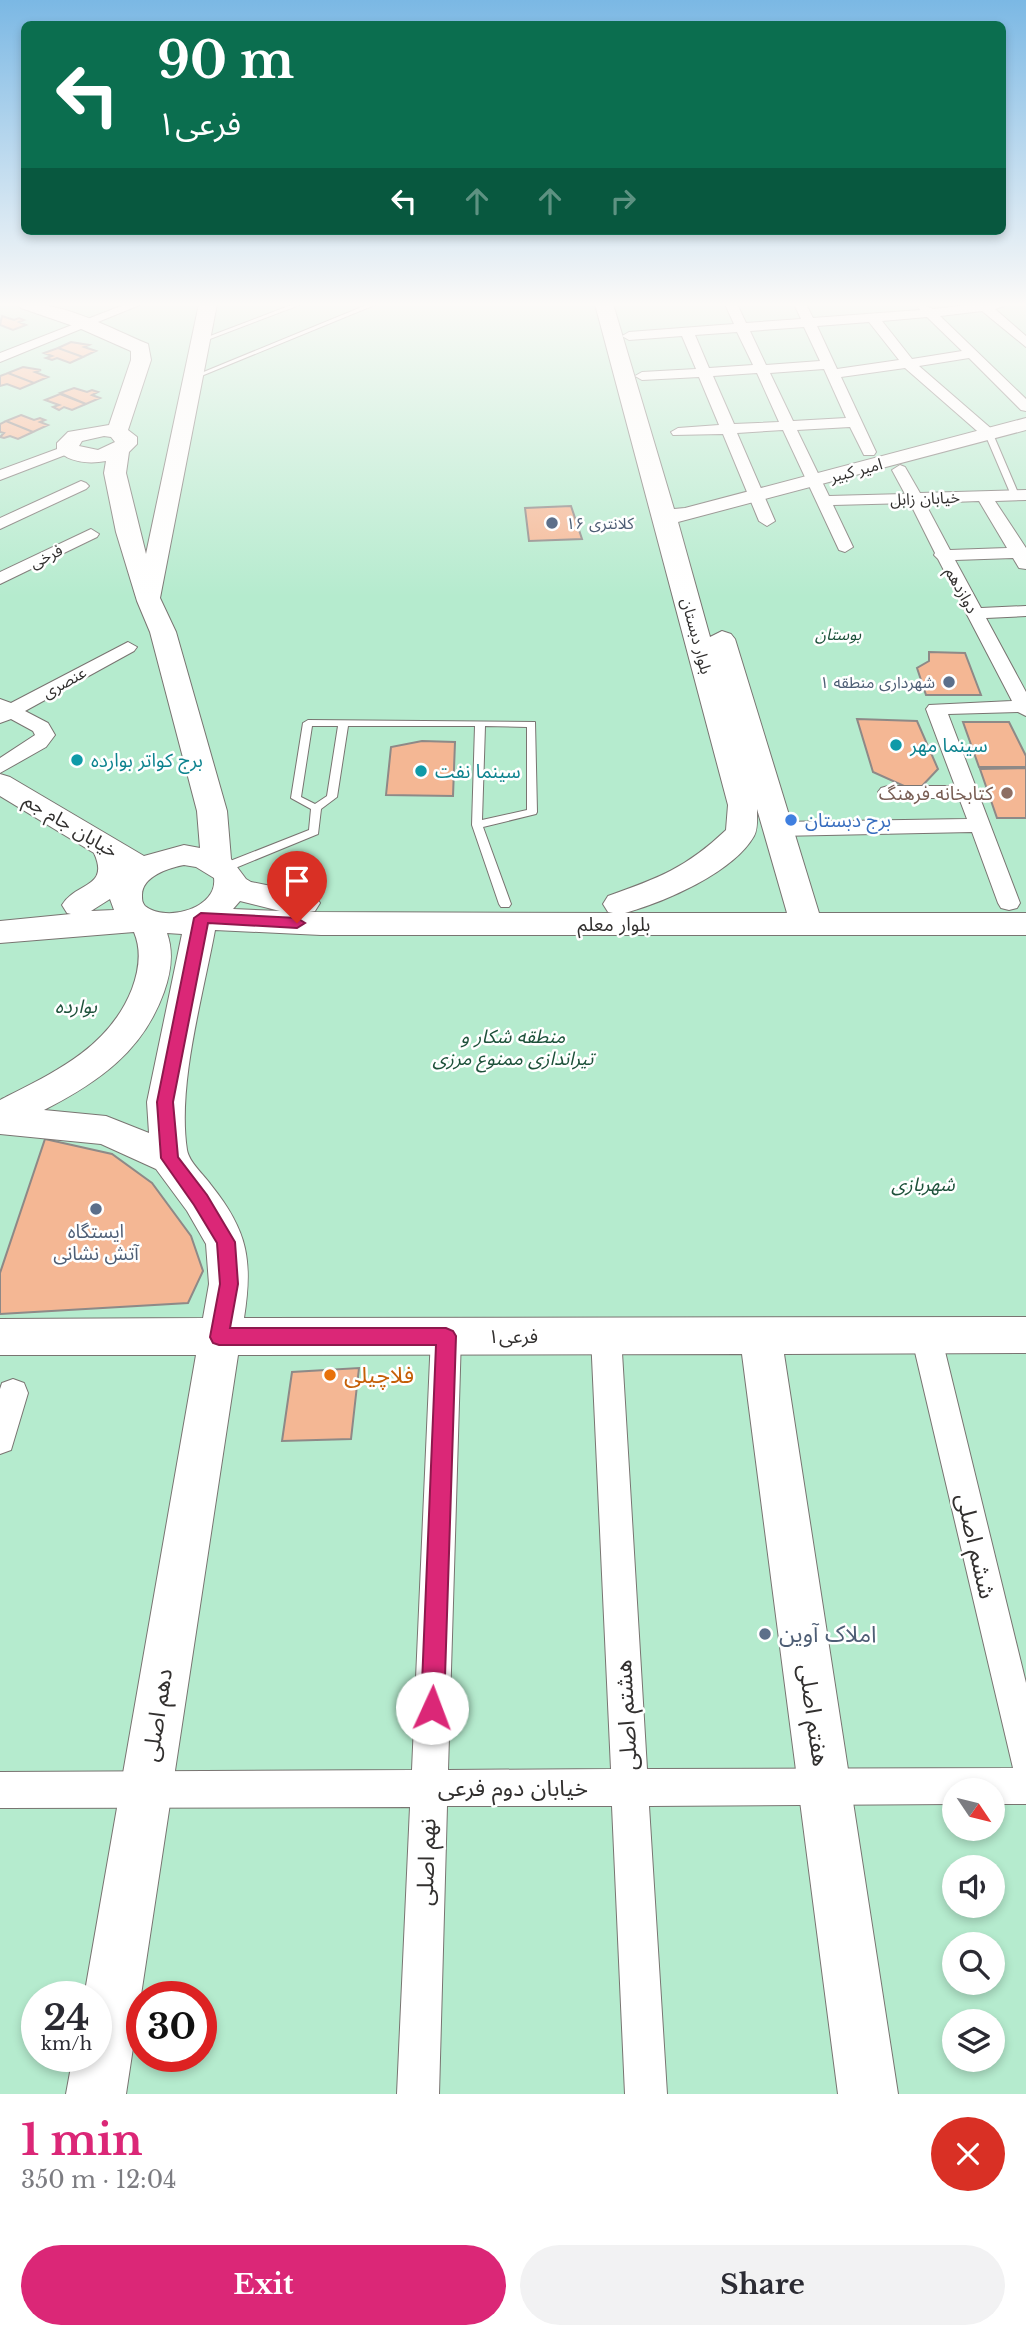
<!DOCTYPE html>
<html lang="en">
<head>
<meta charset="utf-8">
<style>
  body { margin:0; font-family:"Libre Baskerville","Noto Sans Arabic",serif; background:#f2f2f3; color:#2b2b33; height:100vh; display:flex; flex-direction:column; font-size:26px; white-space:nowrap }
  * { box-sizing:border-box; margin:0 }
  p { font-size:23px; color:#7c7c81 }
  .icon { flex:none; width:38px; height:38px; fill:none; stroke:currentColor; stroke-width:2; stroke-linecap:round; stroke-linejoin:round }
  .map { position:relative; height:2094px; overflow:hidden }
  .panel { display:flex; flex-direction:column; background:#fff; flex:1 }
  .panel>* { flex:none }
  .banner { position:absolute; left:21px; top:21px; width:985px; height:214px; border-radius:10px; box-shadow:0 4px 10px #0003; background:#0b6e4f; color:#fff; overflow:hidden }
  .needle { width:46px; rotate:125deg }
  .fabs { position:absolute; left:942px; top:1778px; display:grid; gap:14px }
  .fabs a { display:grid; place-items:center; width:63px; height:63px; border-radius:50%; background:#fff; box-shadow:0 4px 10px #0003; font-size:35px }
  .speed { position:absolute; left:21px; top:1981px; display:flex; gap:14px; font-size:35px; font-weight:700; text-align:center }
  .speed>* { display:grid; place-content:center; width:91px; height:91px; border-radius:50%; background:#fff; box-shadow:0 4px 10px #0003; line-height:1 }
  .speed small { font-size:18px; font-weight:400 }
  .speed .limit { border:10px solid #d22; background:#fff; color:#111 }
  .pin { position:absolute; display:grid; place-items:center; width:60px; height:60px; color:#fff; margin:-72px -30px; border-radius:50% 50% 50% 0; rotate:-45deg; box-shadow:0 0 7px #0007 }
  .pin .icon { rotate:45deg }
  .me { position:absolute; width:77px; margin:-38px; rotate:2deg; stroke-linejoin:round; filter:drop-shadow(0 0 5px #0008) }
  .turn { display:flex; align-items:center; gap:24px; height:147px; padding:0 21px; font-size:32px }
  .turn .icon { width:91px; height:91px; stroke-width:2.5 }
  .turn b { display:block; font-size:49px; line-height:60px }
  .lanes { display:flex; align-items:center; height:66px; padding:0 21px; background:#0003; justify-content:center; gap:35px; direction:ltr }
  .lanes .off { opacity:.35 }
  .round { display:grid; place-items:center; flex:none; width:74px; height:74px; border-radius:37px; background:#f2f2f3 }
  .summary { display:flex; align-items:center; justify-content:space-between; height:119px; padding:0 21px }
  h1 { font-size:42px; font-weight:700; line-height:52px; color:#db2777 }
  .primary-button { display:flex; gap:14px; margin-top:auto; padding:14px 21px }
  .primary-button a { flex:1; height:80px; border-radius:42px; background:#db2777; color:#fff; font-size:28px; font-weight:700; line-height:80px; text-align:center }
  .primary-button a+a { background:#f2f2f3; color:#2b2b33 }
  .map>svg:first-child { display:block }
</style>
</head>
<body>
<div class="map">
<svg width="1026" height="2094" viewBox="0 0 1026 2094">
  <rect width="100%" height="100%" fill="#f9f3f0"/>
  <path fill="#b5ebce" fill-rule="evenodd" d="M 0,304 L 1026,304 L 1026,2094 L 0,2094 ZM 954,1790 L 992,1790 L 992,1829 L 954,1829 ZM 954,1867 L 992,1867 L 992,1906 L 954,1906 ZM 954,1944 L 992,1944 L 992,1983 L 954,1983 ZM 37,1997 L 96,1997 L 96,2056 L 37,2056 ZM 142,1997 L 201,1997 L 201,2056 L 142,2056 ZM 954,2021 L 992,2021 L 992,2060 L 954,2060 Z"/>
  <path fill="#f4b794" stroke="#8e8987" stroke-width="2" d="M 2,316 L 14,320 L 19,318 L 24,320 L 19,322 L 26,325 L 13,330 L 0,325 Z
    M 71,342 L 89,345 L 84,347 L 96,351 L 83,357 L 58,348 Z
    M 58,348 L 83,357 L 70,363 L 57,358 L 52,360 L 46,358 L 52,356 L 44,353 Z
    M 23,367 L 41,370 L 35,372 L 48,377 L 34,383 L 8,373 Z
    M 8,373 L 34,383 L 20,389 L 7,384 L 0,386 L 0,376 Z
    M 74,388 L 87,392 L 92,390 L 98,392 L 92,395 L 100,398 L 86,404 L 60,393 Z
    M 60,394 L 86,404 L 72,410 L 64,407 L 59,410 L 53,407 L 59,405 L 45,400 Z
    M 21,415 L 34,420 L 40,418 L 45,420 L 40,422 L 48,425 L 33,432 L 6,421 Z
    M 6,421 L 33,432 L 18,439 L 10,436 L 4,438 L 0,437 L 4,433 L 0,432 L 0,424 Z
    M 571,506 L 582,539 L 529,541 L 525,508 Z
    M 929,652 L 965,653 L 981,695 L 926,695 L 917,668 L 929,661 Z
    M 857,719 L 917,721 L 938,769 L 922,786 L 904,786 L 873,772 Z
    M 963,722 L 1009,722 L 1026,756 L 1026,767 L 979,767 Z
    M 422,741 L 455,742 L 453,796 L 386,795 L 391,747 Z
    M 1026,768 L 1026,818 L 997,818 L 980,769 Z
    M 45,1139 L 112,1154 L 152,1183 L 191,1236 L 203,1271 L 188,1303 L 0,1314 L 0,1273 Z
    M 359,1368 L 351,1439 L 282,1441 L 292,1372 Z"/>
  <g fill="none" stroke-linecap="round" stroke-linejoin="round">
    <g stroke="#797471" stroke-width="2">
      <path id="lane" d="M 294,304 L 302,304 L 202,342 L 197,341 Z
        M 369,304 L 377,304 L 194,379 L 189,378 Z
        M 986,432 L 993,434 L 1019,495 L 1018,497 L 1011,495 L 985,434 Z
        M 308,720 L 535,722 L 537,812 L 536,814 L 483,827 L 511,904 L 509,907 L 501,907 L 499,904 L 472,825 L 475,726 L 348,726 L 337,797 L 321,809 L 318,834 L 228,871 L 220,871 L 219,868 L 220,865 L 309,830 L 311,809 L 291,798 L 303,723 ZM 312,726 L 338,726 L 327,796 L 315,804 L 301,797 ZM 485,726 L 527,727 L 527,810 L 482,820 Z"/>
    </g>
    <g stroke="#797471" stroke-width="2">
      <path id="street" d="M 126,304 L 142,304 L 0,362 L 0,353 Z
        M 725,304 L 737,304 L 746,323 L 801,319 L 794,304 L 806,304 L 813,318 L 920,310 L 918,307 L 922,304 L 933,309 L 976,304 L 1011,304 L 995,309 L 1026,336 L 1026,347 L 982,311 L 940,316 L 1026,399 L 1026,411 L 1021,410 L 969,358 L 919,366 L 994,431 L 996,434 L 994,437 L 984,437 L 905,368 L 841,377 L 876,452 L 874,455 L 864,455 L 850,427 L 797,430 L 829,496 L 905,494 L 892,470 L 900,465 L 905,467 L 920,493 L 1026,490 L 1026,500 L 995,501 L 1026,548 L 1026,569 L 1019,568 L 1013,558 L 955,560 L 981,608 L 1026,606 L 1026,616 L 986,618 L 1026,692 L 1026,716 L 1018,712 L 948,714 L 1020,903 L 1017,908 L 1009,910 L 1001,908 L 998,903 L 972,832 L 778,836 L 771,834 L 767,829 L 771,824 L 778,822 L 967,819 L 959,798 L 888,798 L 881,796 L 878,792 L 881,788 L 888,786 L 955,786 L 926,709 L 929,705 L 1012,701 L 938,559 L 934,555 L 935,553 L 910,503 L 833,505 L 853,547 L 845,552 L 839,550 L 783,430 L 737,433 L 775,521 L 767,526 L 759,521 L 723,434 L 673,435 L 671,432 L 678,428 L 719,425 L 699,377 L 642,380 L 635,376 L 642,372 L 696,369 L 682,336 L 629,340 L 622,336 L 629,332 L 734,324 ZM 927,317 L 962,351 L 912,359 L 882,321 ZM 869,322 L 899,360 L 837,369 L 817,326 ZM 804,327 L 820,361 L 766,365 L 750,331 ZM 737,332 L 753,365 L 709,368 L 695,335 ZM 824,369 L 846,418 L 793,421 L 770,373 ZM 757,373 L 779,422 L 734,424 L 713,376 ZM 979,501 L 1007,548 L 950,550 L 925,503 Z
        M 68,445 L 73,446 L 75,449 L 73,452 L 0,480 L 0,470 Z
        M 81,481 L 86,483 L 89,486 L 86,489 L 0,529 L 0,518 Z
        M 91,529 L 99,534 L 97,537 L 0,584 L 0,572 Z
        M 128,642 L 137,647 L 134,651 L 25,711 L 48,723 L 55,735 L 46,747 L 0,773 L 0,758 L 35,735 L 33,731 L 11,719 L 0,723 L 0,699 L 11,703 Z
        M 926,1322 L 936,1326 L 941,1335 L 1026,1683 L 1026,1804 L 992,1804 L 992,1790 L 954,1790 L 954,1804 L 649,1806 L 667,2094 L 625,2094 L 612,1806 L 447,1806 L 439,2094 L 397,2094 L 410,1807 L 0,1808 L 0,1772 L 412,1770 L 431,1336 L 436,1327 L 446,1323 L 456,1327 L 461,1336 L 448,1770 L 611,1769 L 591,1336 L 596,1327 L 606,1323 L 616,1327 L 621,1336 L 647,1769 L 1013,1768 L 911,1335 L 916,1326 Z
        M 13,1379 L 24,1383 L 28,1393 L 11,1450 L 0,1454 L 0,1389 L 2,1383 Z"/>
    </g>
    <g stroke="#797471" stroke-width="2">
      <path id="secondary" d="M 18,304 C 63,301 107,327 148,344 L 151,360 L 128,430 L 137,437 L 137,444 L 129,452 L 126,473 L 146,554 L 199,304 L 217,304 L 160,598 L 176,632 L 227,811 L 231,859 L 246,879 L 251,882 L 315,895 L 320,903 L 315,911 L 309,912 L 613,913 L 608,912 L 603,904 L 608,896 C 659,878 686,868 726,830 L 728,805 L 595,304 L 613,304 L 674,509 L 685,508 L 1026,418 L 1026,430 L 678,522 L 710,637 L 722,631 L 731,634 L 735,639 L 819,913 L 1026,913 L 1026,935 L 321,935 L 215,930 C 203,996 177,1085 187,1150 C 189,1162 204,1175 211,1185 C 248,1231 253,1261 244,1318 L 1026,1317 L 1026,1353 L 784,1354 L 898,2094 L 838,2094 L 742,1354 L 238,1355 L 126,2094 L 66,2094 L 73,2056 L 96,2056 L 96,1997 L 84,1997 L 196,1355 L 0,1355 L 0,1319 L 203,1318 L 209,1284 L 206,1244 L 187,1211 L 156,1169 L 101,1144 L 0,1134 L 0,1100 C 53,1073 109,1048 132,989 C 139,970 142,951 134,932 L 0,943 L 0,921 L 71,914 L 67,913 L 62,905 C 76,882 110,888 94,853 L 0,796 L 0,774 L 10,777 L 144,856 L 184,845 L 200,848 L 197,811 L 150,632 L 137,601 L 116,532 L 104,473 L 106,461 C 90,464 68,463 57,449 L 57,443 L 68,432 L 109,425 L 131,360 L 131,351 L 79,328 L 21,308 ZM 104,436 L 111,437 L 115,442 L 98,450 L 79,446 L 82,441 ZM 757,809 L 787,913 L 625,913 C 664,902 733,873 754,836 C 758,829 757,818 757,809 ZM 184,865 L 196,867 L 214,878 C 218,908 167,923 145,906 C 142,902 142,900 142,895 C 142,876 169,868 184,865 ZM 110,899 L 114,910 L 91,911 ZM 240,901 L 280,911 L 233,909 ZM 167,933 L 182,934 L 147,1102 L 149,1133 L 106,1116 L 44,1110 C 99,1082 143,1051 164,992 C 171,972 174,953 167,933 Z"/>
    </g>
    <use href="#lane" fill="#fff" fill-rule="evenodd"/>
    <use href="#street" fill="#fff" fill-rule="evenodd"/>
    <use href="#secondary" fill="#fff" fill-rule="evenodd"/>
  </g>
  <linearGradient id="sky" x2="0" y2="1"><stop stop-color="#7bb8e4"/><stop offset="0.51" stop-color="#fcfaf8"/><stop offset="1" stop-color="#fcfaf8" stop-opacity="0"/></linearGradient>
  <rect width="1026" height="597" fill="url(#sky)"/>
  <path fill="#db2777" stroke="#8e194d" stroke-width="2" d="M 201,913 L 297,918 L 305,923 L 297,928 L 208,923 L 173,1102 L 178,1157 L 207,1195 L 235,1242 L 238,1284 L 230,1328 L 446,1328 L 453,1331 L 456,1336 L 444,1708 L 440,1716 L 432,1720 L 424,1716 L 421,1708 L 436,1345 L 219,1345 L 213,1343 L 210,1337 L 220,1284 L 217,1243 L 194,1205 L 161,1158 L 157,1102 L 194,918 Z"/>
  <g fill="#5c6f8a" stroke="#fff" stroke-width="2.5">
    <circle cx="552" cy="523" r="7"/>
    <circle cx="949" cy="682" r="7"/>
    <circle cx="96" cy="1209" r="7"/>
    <circle cx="765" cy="1634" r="7"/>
  </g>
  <g fill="#0f9aa8" stroke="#fff" stroke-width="2.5">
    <circle cx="896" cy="745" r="7"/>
    <circle cx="77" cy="760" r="7"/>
    <circle cx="421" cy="771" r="7"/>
  </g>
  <circle fill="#8d6e63" stroke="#fff" stroke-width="2.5" cx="1007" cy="793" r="7"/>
  <circle fill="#3f7fe0" stroke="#fff" stroke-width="2.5" cx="791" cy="820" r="7"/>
  <circle fill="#e8710a" stroke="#fff" stroke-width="2.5" cx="330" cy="1375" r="7"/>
  <g text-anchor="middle" stroke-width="5" stroke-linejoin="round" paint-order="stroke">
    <g font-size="16" fill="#32302f" stroke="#fff">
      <text transform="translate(856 470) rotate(-15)" y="6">امیر کبیر</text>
      <text transform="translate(925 498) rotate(-2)" y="6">خیابان زابل</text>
      <text transform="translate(46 556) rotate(-26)" y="6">فرخی</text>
      <text transform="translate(962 590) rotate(61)" y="6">دوازدهم</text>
      <text transform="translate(697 636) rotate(75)" y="6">بلوار دبستان</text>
      <text transform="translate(64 682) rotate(-29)" y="6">عنصری</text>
    </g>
    <g font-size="16" fill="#4e5e75" stroke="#fff" text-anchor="start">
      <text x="566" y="529">کلانتری ۱۶</text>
      <text x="935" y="688" text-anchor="end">شهرداری منطقه ۱</text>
    </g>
    <g font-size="16" font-style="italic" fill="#1e523b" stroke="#fff">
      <text x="838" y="640">بوستان</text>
    </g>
    <g font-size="19" fill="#0d838f" stroke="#fff" text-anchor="start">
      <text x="910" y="752">سینما مهر</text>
      <text x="91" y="767">برج کواتر بوارده</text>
      <text x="435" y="778">سینما نفت</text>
    </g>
    <g font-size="19" fill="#785e54" stroke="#fff" text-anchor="end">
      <text x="993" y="800">کتابخانه فرهنگ</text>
    </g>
    <g font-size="19" fill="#366cbe" stroke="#fff" text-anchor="start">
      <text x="805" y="827">برج دبستان</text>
    </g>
    <g font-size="19" fill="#32302f" stroke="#fff">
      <text transform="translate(71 825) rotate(31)" y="7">خیابان جام جم</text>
      <text x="614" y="931">بلوار معلم</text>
      <text x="513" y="1343">فرعی۱</text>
    </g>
    <g font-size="19" font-style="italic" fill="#1e523b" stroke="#fff">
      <text x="76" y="1013">بوارده</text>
      <text x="513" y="1043">منطقه شکار و<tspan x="513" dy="22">تیراندازی ممنوع مرزی</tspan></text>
      <text x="923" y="1191">شهربازی</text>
    </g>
    <g font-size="19" fill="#4e5e75" stroke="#fff">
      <text x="96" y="1238">ایستگاه<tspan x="96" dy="22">آتش نشانی</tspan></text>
    </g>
    <g font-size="23" fill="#c56008" stroke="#fff" text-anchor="start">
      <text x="344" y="1383">فلاچیلی</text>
    </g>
    <g font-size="23" fill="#32302f" stroke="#fff">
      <text transform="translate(976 1546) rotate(77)" y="8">ششم اصلی</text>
      <text transform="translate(157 1715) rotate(-81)" y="8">دهم اصلی</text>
      <text transform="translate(626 1715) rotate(-93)" y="8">هشتم اصلی</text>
      <text transform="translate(814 1715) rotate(82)" y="8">هفتم اصلی</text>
      <text x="513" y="1796">خیابان دوم فرعی</text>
      <text transform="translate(426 1862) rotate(-88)" y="8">نهم اصلی</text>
    </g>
    <g font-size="23" fill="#4e5e75" stroke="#fff" text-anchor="start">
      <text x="779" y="1642">املاک آوین</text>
    </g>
  </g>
</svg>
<div class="fabs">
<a><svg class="needle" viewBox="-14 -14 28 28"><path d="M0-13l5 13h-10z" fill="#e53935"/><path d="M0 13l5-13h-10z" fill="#7c7c81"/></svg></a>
<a><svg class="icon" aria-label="sound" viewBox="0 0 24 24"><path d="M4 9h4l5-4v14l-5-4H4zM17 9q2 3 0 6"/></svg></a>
<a><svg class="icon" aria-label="search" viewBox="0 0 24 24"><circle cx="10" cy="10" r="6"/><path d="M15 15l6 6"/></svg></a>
<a><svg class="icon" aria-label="layers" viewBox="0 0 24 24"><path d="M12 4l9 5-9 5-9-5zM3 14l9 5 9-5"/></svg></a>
</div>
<div class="speed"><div>24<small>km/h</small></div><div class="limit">30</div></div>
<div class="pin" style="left:297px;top:923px;background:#d93025"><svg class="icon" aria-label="arrive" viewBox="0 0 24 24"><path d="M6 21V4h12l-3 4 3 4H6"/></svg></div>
<svg class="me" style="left:432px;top:1708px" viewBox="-20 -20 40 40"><circle r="19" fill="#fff"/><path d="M0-13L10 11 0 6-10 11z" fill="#db2777"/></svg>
<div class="banner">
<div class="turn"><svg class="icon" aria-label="left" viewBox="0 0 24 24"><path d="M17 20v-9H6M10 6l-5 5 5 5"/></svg><div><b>90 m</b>فرعی۱</div></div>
<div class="lanes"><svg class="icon" aria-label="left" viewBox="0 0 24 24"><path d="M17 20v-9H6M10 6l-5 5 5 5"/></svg><svg class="icon off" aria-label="ahead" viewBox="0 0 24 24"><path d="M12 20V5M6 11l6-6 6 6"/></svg><svg class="icon off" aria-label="ahead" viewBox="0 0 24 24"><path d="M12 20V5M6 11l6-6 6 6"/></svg><svg class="icon off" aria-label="right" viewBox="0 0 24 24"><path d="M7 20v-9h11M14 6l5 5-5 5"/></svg></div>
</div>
</div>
<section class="panel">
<div class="summary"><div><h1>1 min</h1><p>350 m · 12:04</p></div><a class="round" style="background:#d93025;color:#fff"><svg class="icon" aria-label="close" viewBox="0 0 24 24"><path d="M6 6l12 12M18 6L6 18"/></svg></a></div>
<div class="primary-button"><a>Exit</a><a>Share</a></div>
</section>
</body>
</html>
